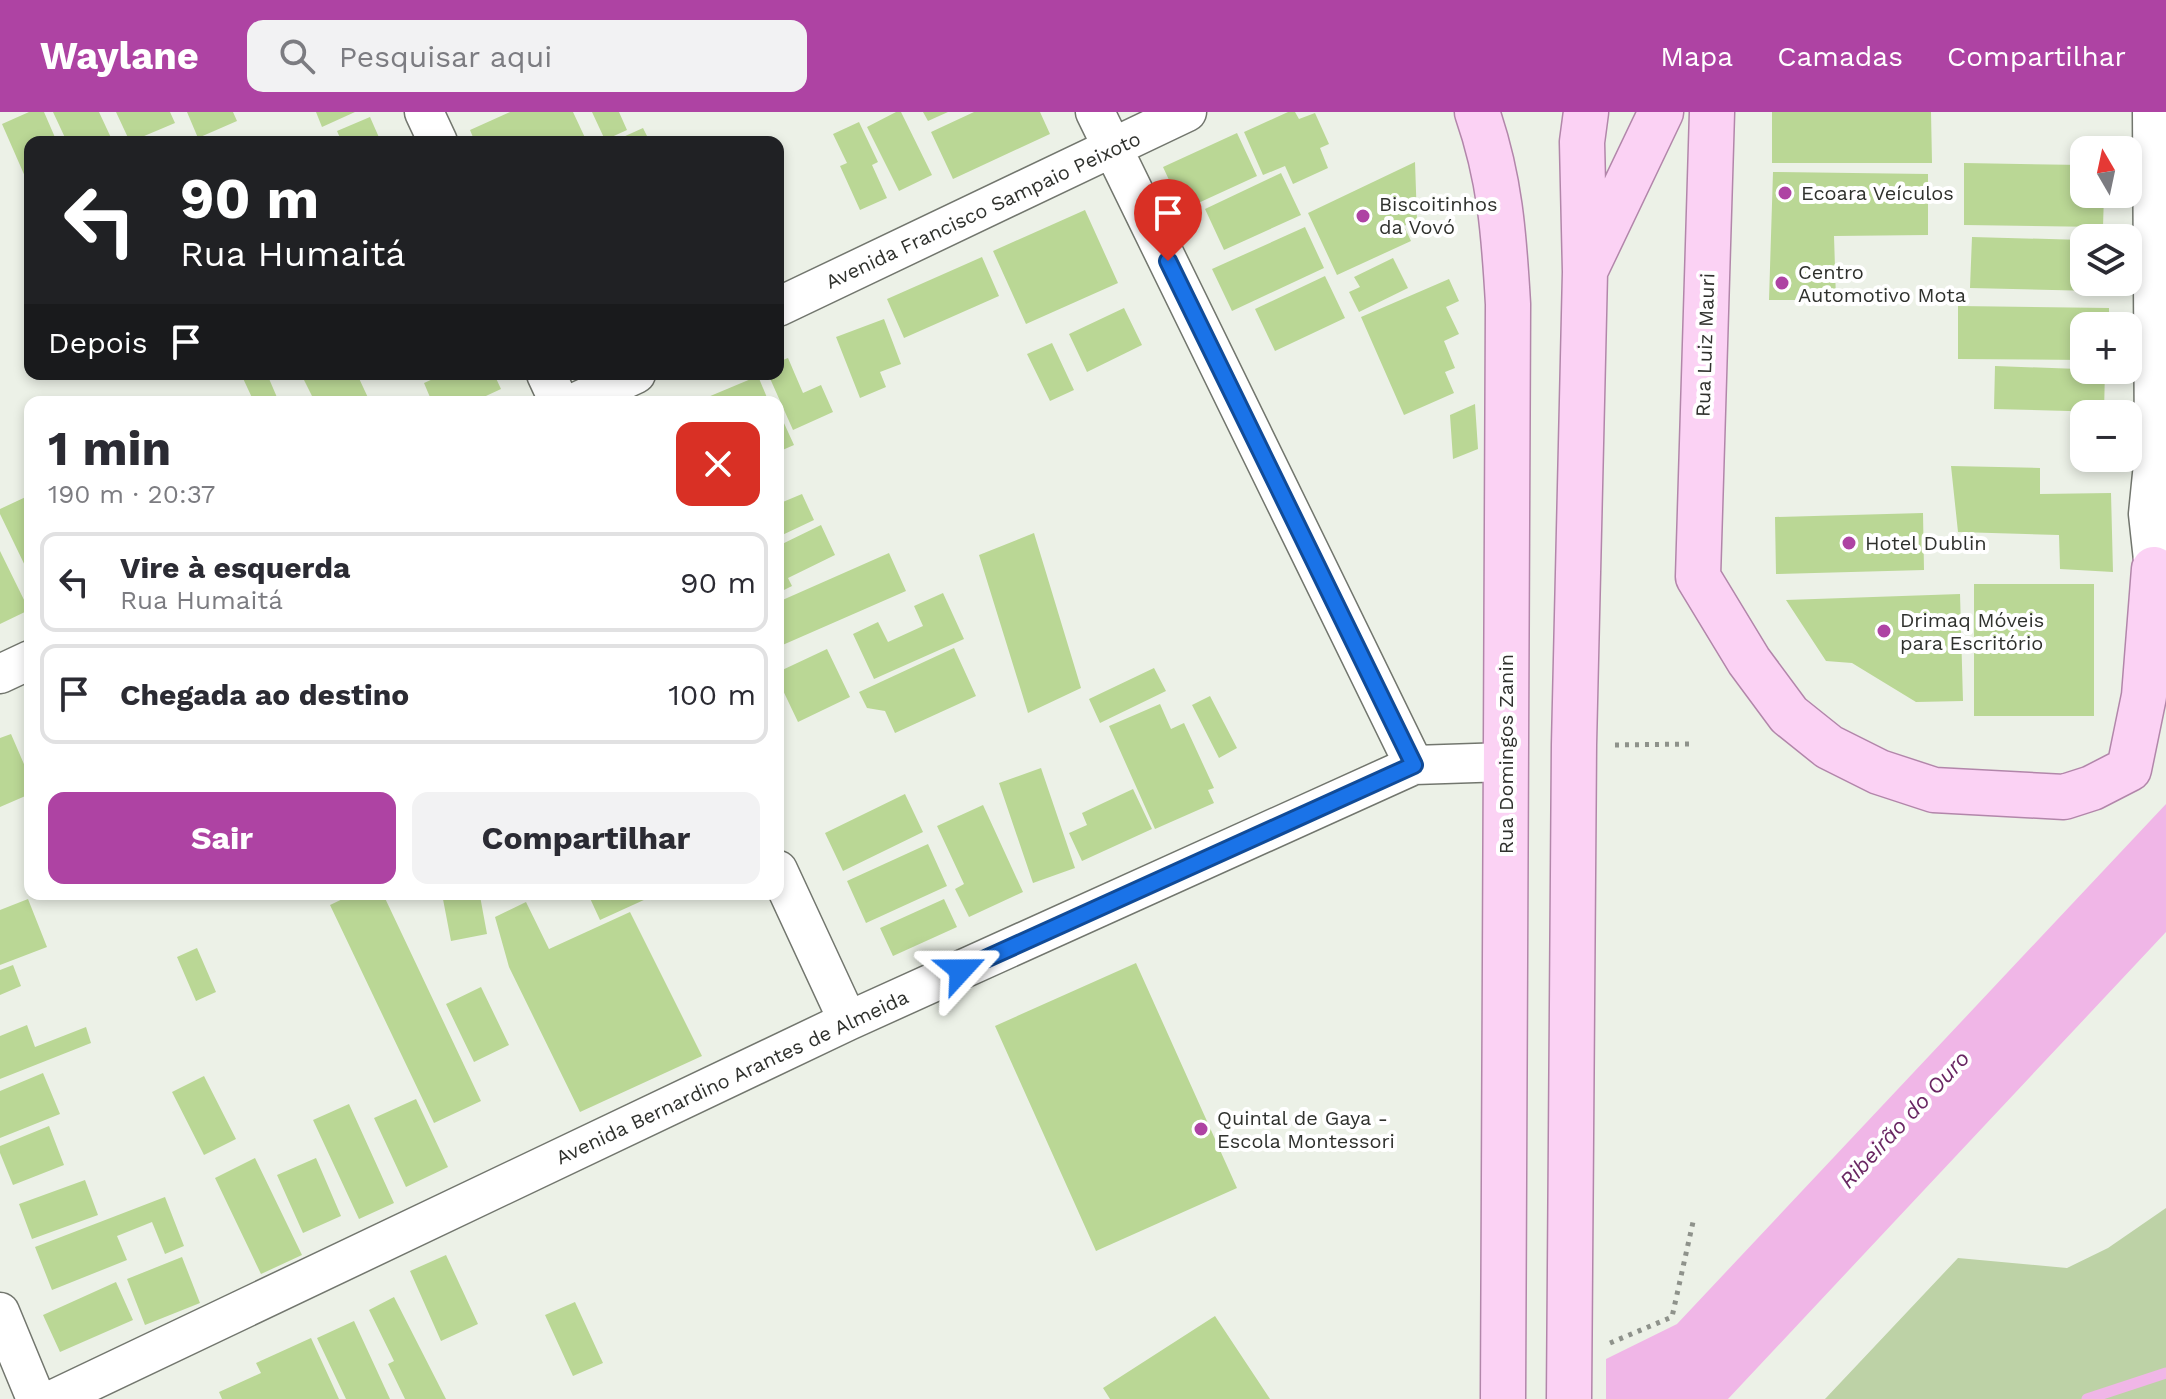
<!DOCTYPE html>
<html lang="pt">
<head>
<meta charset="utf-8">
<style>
  body { margin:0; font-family:"Work Sans",sans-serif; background:#f2f2f3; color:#2b2b33; height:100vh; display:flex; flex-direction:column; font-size:30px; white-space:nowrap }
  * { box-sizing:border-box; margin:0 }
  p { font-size:26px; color:#7c7c81 }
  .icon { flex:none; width:44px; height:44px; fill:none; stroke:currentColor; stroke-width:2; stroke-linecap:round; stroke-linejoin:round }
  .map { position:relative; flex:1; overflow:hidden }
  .details { position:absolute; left:24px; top:284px; width:760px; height:504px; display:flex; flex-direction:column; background:#fff; border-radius:16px; box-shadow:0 4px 12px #0003 }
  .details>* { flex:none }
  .guide { position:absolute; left:24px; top:24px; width:760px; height:244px; border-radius:16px; box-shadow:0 4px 12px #0003; background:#202124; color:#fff; overflow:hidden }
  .needle { width:52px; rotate:351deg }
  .buttons { position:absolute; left:2070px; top:24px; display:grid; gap:16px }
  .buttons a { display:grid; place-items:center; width:72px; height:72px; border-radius:16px; background:#fff; box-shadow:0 4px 12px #0003; font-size:40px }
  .pin { position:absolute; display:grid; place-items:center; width:68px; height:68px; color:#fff; margin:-82px -34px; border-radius:50% 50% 50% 0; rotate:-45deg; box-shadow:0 0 8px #0007 }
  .pin .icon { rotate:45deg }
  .me { position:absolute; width:88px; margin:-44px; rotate:66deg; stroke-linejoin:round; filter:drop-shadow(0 0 6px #0008) }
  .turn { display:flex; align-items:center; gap:28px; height:168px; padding:0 24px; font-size:36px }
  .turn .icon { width:104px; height:104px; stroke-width:2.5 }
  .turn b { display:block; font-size:56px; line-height:68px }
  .then { display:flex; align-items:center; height:76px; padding:0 24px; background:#0003; gap:16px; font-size:30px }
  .round { display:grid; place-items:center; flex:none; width:84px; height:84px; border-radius:16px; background:#f2f2f3 }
  .head { display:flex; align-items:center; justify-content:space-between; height:136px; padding:0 24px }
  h1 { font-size:48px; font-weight:700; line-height:60px }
  .action { display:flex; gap:16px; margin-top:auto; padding:16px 24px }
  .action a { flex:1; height:92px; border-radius:16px; background:#ae43a3; color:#fff; font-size:32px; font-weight:700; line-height:92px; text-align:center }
  .action a+a { background:#f2f2f3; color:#2b2b33 }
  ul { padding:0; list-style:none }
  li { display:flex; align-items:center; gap:24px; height:100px; margin:0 16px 12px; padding:0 8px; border:4px solid #e1e1e2; border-radius:16px }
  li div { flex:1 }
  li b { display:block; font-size:30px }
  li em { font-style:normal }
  header { display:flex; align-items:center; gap:48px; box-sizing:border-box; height:112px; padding:0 40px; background:#ae43a3; color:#fff }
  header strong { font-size:38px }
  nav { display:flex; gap:44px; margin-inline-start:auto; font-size:28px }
  .search { width:560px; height:72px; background:#f2f2f3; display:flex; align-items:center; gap:20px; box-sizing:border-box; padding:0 28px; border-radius:16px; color:#7c7c81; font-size:30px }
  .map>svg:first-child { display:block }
</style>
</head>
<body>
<header>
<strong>Waylane</strong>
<div class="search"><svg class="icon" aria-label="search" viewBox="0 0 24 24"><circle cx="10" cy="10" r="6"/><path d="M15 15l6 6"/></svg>Pesquisar aqui</div>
<nav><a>Mapa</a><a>Camadas</a><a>Compartilhar</a></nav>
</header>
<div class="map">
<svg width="2166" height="1287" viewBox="0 0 2166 1287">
  <rect width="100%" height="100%" fill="#ecf1e7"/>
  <path fill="#bdd2a6" d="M 2166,1096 L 2166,1287 L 1825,1287 L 1958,1146 L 2067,1156 L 2108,1136 Z"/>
  <path fill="#f0b6e7" d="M 2166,692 L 2166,820 L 1728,1287 L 1606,1287 L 1606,1247 L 1677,1212 Z"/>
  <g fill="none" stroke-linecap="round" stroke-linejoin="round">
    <path stroke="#f0b6e7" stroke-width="11" d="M 2087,1287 L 2166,1261"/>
  </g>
  <path fill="#bad795" d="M 29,0 L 44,0 L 57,30 L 30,30 L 30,76 L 2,12 Z
    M 53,0 L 99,0 L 113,30 L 67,30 Z
    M 116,0 L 170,0 L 175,11 L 130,30 Z
    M 187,0 L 233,0 L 237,9 L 198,26 Z
    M 316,0 L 355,0 L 322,15 Z
    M 510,0 L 573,0 L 587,30 L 505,30 L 503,26 L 495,30 L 475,30 L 470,18 Z
    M 592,0 L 619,0 L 627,18 L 605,28 Z
    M 896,0 L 901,0 L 932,63 L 899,79 L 867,15 Z
    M 923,0 L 948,0 L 928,9 Z
    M 974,0 L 1040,0 L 1050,22 L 953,67 L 931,20 Z
    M 1288,0 L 1295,0 L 1299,7 L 1315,1 L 1329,32 L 1320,36 L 1328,56 L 1293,72 L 1285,54 L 1263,63 L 1244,20 Z
    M 1772,0 L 1931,0 L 1932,51 L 1772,51 Z
    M 370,5 L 381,30 L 336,30 L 341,28 L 337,19 Z
    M 859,10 L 878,50 L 872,53 L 887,86 L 860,98 L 840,54 L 847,51 L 833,22 Z
    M 643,16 L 650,30 L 612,30 Z
    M 1237,21 L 1257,64 L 1183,98 L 1163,55 Z
    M 1415,50 L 1417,108 L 1404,114 L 1411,129 L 1337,163 L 1308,101 Z
    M 1964,51 L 2084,53 L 2084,82 L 2104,82 L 2103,115 L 1964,113 Z
    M 1773,60 L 1928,62 L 1928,123 L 1834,124 L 1836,188 L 1769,188 Z
    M 1281,61 L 1301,103 L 1224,138 L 1205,97 Z
    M 1085,98 L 1118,171 L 1026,212 L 993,139 Z
    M 1305,115 L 1324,156 L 1232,199 L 1212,157 Z
    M 1972,125 L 2084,128 L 2084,170 L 2094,170 L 2094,179 L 1970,176 Z
    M 982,145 L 999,184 L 904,226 L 887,187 Z
    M 1393,146 L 1408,176 L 1359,200 L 1349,180 L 1360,175 L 1354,165 Z
    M 1325,164 L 1345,206 L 1275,239 L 1255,197 Z
    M 1449,167 L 1459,189 L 1446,195 L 1459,222 L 1444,229 L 1455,256 L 1445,260 L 1454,281 L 1404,303 L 1361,205 Z
    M 1958,194 L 2109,196 L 2109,214 L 2084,214 L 2084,248 L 1958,247 Z
    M 1124,196 L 1142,233 L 1087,260 L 1069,222 Z
    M 884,207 L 901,252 L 880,260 L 886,275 L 860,286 L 836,225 Z
    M 1052,231 L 1074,278 L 1050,289 L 1027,242 Z
    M 788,246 L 803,281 L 821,273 L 833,300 L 793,318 L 768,262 L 778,262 L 778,250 Z
    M 1995,254 L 2105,258 L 2104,300 L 1994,297 Z
    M 241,262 L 267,262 L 279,290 L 254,290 Z
    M 307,262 L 357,262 L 370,290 L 315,290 L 302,264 Z
    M 444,262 L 494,262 L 501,277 L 473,290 L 432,290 L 424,271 Z
    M 758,264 L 768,288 L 763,290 L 696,290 Z
    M 1475,292 L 1478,337 L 1453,347 L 1450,303 Z
    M 778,298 L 794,333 L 778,340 Z
    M 1951,354 L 2040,356 L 2040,382 L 2111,381 L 2113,460 L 2060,457 L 2059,423 L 1958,420 Z
    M 802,382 L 814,408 L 778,425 L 778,392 Z
    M 30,383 L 30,464 L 0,402 L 0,397 Z
    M 1923,401 L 1924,458 L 1776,462 L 1775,405 Z
    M 821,413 L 835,443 L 788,466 L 792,474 L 778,481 L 778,434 Z
    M 1034,421 L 1081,576 L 1028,601 L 979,443 Z
    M 0,439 L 29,498 L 0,512 Z
    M 889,441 L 906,479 L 778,535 L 778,490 Z
    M 1974,472 L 2094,472 L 2094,604 L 1974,604 Z
    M 943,481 L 964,527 L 874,567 L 853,522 L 878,510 L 888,530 L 923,514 L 914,494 Z
    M 1960,482 L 1963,589 L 1916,590 L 1852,551 L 1826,549 L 1786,488 Z
    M 954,536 L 976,584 L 895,621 L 885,599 L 867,596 L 859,580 Z
    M 827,537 L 850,585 L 798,610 L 778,568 L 778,560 Z
    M 1154,556 L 1166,579 L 1100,611 L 1089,587 Z
    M 1210,584 L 1237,636 L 1219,646 L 1192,593 Z
    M 1160,592 L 1171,617 L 1184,611 L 1214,676 L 1208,678 L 1214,691 L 1155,717 L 1109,614 Z
    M 11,622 L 30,666 L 30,682 L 0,695 L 0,626 Z
    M 1041,656 L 1075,756 L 1033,771 L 999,671 Z
    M 1133,677 L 1152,717 L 1082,749 L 1069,721 L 1087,713 L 1082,701 Z
    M 905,682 L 923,720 L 843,759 L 825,721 Z
    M 983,693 L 1023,780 L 969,805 L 955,777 L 964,772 L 937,714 Z
    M 928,732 L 947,774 L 866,811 L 847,769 Z
    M 353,782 L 383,782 L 481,989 L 434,1011 L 330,793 Z
    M 442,782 L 463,782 L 464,787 L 480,784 L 487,822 L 451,829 Z
    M 588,782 L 657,782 L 600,808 Z
    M 28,787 L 47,835 L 0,853 L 0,798 Z
    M 944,787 L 957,815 L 893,844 L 880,816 Z
    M 526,790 L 549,837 L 630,800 L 702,944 L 580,1000 L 509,855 L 495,805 Z
    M 197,836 L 216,880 L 196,889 L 177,845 Z
    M 1136,851 L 1237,1076 L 1096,1139 L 995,914 Z
    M 13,853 L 21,874 L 0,883 L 0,858 Z
    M 481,875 L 509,933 L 474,950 L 446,892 Z
    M 27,913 L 35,935 L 86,915 L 91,931 L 0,967 L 0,924 Z
    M 43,961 L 60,1002 L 0,1026 L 0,979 Z
    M 204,964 L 236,1027 L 204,1043 L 172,980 Z
    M 416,987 L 448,1055 L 406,1075 L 374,1006 Z
    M 349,992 L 394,1091 L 359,1107 L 313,1008 Z
    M 49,1014 L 64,1053 L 13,1073 L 0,1041 L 0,1034 Z
    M 255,1046 L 302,1143 L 261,1162 L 215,1066 Z
    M 316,1046 L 341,1104 L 303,1121 L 277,1063 Z
    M 85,1068 L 98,1103 L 32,1127 L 19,1092 Z
    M 165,1085 L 184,1134 L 165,1142 L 152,1110 L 117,1124 L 127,1148 L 52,1178 L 35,1135 Z
    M 446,1143 L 478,1212 L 441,1229 L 410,1159 Z
    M 182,1145 L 200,1191 L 145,1213 L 127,1167 Z
    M 116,1170 L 133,1208 L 60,1240 L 43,1203 Z
    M 394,1185 L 446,1287 L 405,1287 L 388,1252 L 394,1249 L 369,1198 Z
    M 575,1190 L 603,1251 L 573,1264 L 545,1203 Z
    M 1215,1204 L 1270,1287 L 1110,1287 L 1103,1276 Z
    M 354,1209 L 390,1287 L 346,1287 L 317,1226 Z
    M 311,1226 L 339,1287 L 222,1287 L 219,1280 L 261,1261 L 256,1251 Z"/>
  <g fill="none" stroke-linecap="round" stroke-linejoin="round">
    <g stroke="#72766e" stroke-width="41">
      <path id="minor" d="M 424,0 L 438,30
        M 1095,0 L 1414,653
        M 2152,0 L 2154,342 L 2148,402 L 2154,457
        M 778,195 L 1187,0
        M 546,262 L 559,290
        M 576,290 L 636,262
        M 0,562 L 30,548
        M 778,758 L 848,909
        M 0,1200 L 36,1287
        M 54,1287 L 848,909 L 1414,653 L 1506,650"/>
    </g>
    <g stroke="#b286aa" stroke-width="47">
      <path id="major" d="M 1477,0 C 1500,66 1504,122 1508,192 L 1503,1287
        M 1712,0 L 1698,465 L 1749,549 L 1789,603 L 1829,635 L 1879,660 L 1934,678 L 2064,685 L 2092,676 L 2129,657 L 2144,584 L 2154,457
        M 1587,155 L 1661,0
        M 1569,1287 L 1574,633 L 1585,160 L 1582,30 L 1586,0"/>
    </g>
    <path stroke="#8e928b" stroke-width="5" stroke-dasharray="4 6" stroke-linecap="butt" d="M 1615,633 L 1691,632
      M 1610,1231 L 1672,1205 L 1693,1110"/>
    <use href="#minor" stroke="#fff" stroke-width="38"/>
    <use href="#major" stroke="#fbd2f4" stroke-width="44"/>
  </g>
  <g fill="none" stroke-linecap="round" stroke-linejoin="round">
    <g stroke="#114b97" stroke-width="20">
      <path id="route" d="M 961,858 L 1414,653 L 1168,149"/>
    </g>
    <use href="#route" stroke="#1a73e8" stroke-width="14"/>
  </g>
  <g fill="#ae43a3" stroke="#fff" stroke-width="3">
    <circle cx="1785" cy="81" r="8"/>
    <circle cx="1363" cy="104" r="8"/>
    <circle cx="1782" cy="171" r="8"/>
    <circle cx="1849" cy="431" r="8"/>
    <circle cx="1884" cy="519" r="8"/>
    <circle cx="1201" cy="1017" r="8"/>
  </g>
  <g text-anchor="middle" stroke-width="8" stroke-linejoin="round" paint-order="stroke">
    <g font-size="20" fill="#2f312d" stroke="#fff" text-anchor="start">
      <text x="1801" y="88">Ecoara Veículos</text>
      <text x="1379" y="99">Biscoitinhos<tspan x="1379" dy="23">da Vovó</tspan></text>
      <text x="1798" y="167">Centro<tspan x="1798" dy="23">Automotivo Mota</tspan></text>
      <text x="1865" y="438">Hotel Dublin</text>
      <text x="1900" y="515">Drimaq Móveis<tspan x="1900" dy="23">para Escritório</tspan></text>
      <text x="1217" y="1013">Quintal de Gaya -<tspan x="1217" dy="23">Escola Montessori</tspan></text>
    </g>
    <g font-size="20" fill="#2f312d" stroke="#fff">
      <text transform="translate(983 98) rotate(-25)" y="7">Avenida Francisco Sampaio Peixoto</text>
      <text transform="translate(1705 233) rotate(-88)" y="7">Rua Luiz Mauri</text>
      <text transform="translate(1506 642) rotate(-90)" y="7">Rua Domingos Zanin</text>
      <text transform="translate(732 965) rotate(-25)" y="7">Avenida Bernardino Arantes de Almeida</text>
    </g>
    <g font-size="22" font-style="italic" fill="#692662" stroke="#fff">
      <text transform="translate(1904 1007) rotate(-47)" y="8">Ribeirão do Ouro</text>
    </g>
  </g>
</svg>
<div class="buttons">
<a><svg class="needle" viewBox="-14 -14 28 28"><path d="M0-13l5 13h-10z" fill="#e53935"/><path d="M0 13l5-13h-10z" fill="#7c7c81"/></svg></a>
<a><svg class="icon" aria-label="layers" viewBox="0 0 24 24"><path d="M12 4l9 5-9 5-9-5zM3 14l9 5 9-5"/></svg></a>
<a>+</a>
<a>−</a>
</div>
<div class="pin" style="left:1168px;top:149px;background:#d93025"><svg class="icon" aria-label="arrive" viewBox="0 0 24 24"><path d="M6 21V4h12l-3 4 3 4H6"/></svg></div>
<svg class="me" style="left:961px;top:858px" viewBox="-20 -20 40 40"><path d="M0-17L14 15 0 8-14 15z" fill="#1a73e8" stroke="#fff" stroke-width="4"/></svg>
<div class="guide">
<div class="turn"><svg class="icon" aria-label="left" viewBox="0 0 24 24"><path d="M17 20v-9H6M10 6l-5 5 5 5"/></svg><div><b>90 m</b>Rua Humaitá</div></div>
<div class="then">Depois<svg class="icon" aria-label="arrive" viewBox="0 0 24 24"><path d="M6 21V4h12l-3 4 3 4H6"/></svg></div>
</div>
<section class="details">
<div class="head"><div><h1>1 min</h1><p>190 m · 20:37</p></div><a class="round" style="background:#d93025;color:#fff"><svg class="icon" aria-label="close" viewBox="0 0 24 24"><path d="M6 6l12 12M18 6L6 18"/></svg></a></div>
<ul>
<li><svg class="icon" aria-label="left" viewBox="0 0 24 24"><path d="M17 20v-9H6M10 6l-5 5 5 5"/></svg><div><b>Vire à esquerda</b><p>Rua Humaitá</p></div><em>90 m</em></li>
<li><svg class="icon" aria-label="arrive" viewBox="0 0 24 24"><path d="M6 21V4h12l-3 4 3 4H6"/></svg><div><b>Chegada ao destino</b></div><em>100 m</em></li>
</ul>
<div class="action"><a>Sair</a><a>Compartilhar</a></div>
</section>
</div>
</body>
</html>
